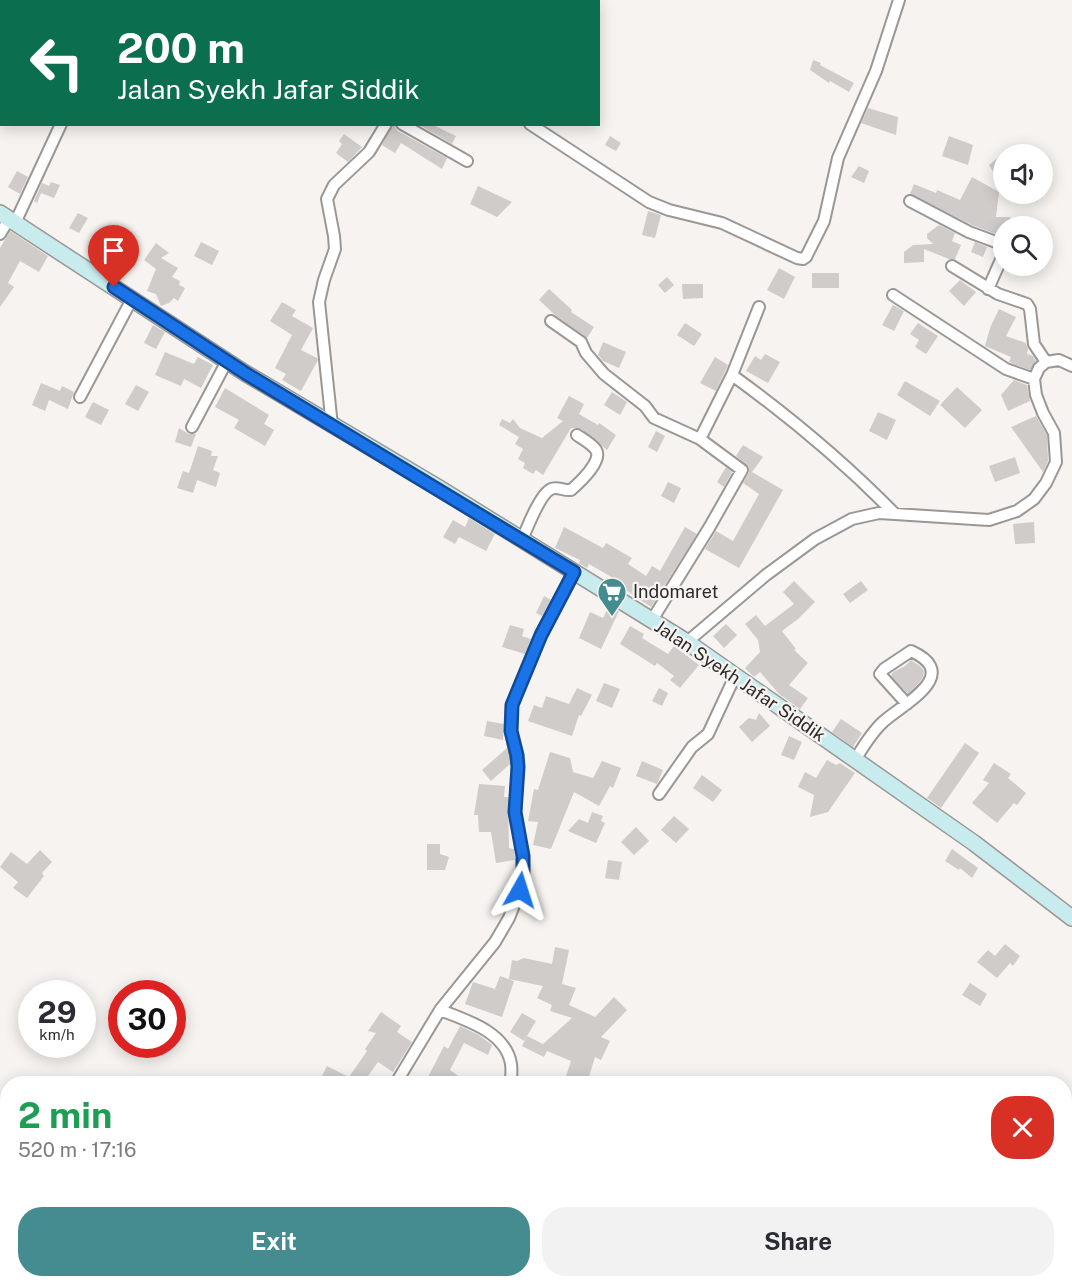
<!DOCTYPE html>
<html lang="en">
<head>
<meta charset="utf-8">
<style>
  body { margin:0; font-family:"Public Sans",sans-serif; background:#f2f2f3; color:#2b2b33; height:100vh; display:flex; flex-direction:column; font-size:22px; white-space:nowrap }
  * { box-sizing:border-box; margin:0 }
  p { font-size:20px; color:#7c7c81 }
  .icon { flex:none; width:33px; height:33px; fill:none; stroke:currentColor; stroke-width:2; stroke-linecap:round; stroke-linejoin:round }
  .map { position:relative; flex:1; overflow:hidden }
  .panel { position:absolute; left:0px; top:1076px; width:1072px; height:212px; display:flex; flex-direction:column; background:#fff; border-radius:24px 24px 0 0; box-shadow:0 3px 15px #0003 }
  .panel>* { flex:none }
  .guide { position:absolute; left:0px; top:0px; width:600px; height:126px; box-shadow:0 3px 15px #0003; background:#0b6e4f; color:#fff; overflow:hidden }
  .buttons { position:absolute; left:993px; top:144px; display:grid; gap:12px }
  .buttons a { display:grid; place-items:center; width:60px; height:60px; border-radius:50%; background:#fff; box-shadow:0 3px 15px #0003; font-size:30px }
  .speed { position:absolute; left:18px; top:980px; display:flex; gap:12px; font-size:30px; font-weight:700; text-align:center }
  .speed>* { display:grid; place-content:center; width:78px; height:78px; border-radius:50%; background:#fff; box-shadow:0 3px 15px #0003; line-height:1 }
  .speed small { font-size:15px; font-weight:400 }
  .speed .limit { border:9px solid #d22; background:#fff; color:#111 }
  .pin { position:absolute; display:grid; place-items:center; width:51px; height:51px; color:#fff; margin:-62px -26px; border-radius:50% 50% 50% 0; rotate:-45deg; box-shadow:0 0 6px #0007 }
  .pin .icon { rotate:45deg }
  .me { position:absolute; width:66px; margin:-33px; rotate:6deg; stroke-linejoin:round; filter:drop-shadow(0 0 4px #0008) }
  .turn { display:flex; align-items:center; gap:21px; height:126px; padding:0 18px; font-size:27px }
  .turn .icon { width:78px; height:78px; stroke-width:2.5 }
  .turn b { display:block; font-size:42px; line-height:51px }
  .round { display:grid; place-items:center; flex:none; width:63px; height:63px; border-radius:24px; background:#f2f2f3 }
  .head { display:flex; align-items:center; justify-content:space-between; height:102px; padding:0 18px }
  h1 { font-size:36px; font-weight:700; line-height:45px; color:#1e9e55 }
  .cta { display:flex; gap:12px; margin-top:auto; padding:12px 18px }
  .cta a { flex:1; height:69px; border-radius:24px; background:#448c90; color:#fff; font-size:24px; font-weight:700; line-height:69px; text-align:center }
  .cta a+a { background:#f2f2f3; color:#2b2b33 }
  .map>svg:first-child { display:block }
</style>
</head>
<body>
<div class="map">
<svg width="1072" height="1286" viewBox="0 0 1072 1286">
  <rect width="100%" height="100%" fill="#f6f3f0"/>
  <path fill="#d0ccca" d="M 813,60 L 821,63 L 820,65 L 854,83 L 849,92 L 830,81 L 829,83 L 810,70 Z
    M 868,108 L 898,117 L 896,135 L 861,123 Z
    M 393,124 L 398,131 L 447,158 L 442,169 L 401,143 L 395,153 L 382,145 Z
    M 418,124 L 431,124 L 456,136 L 452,144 Z
    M 344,134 L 362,147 L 348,162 L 336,153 L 342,144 L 339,141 Z
    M 610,136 L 621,143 L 616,151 L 605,145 Z
    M 949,136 L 973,145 L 968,165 L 942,156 Z
    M 1004,153 L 1004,168 L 995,175 L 989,165 Z
    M 859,166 L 869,171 L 864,183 L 851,177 Z
    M 17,171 L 28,177 L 20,194 L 8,187 Z
    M 972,177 L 999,192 L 996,217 L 1010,217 L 1010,226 L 1004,226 L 1004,237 L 972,225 L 910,194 L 914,184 L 936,193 L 937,190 L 960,200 Z
    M 51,182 L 60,185 L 54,198 L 41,193 L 37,203 L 34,201 L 42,183 L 49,186 Z
    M 478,186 L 512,202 L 497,217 L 470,204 Z
    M 648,211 L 661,215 L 655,238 L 642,235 Z
    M 78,213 L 88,218 L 79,233 L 69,228 Z
    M 939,225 L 955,233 L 952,241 L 961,245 L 955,259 L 949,259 L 924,249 L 924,262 L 904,263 L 904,252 L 913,245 L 933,244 L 927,238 L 927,234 Z
    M 10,231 L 48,256 L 39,272 L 20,261 L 8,283 L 14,287 L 0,307 L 0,248 Z
    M 104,234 L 123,247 L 117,255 L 109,249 L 103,258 L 93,251 Z
    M 201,242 L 219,251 L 212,265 L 194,256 Z
    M 975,242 L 987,247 L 983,257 L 971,252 Z
    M 156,243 L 169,253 L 161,258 L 178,268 L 172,277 L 180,281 L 179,285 L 185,288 L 178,301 L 174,298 L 169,303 L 161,306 L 156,294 L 147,291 L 156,269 L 144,260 Z
    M 779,268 L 795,277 L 784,299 L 767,290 Z
    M 812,273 L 839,273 L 839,288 L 812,288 Z
    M 667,277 L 674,285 L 665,293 L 658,285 Z
    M 960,280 L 976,292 L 964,306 L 949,291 Z
    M 682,284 L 703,284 L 703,298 L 683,299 Z
    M 549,289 L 572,310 L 571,312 L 594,327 L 587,338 L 554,314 L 539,300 Z
    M 282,302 L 296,310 L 292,316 L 313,328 L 301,350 L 317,358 L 318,360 L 301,391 L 282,380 L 286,374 L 275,368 L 292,335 L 270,321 Z
    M 893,305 L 904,311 L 894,331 L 882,325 Z
    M 999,309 L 1016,317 L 1006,336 L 1026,343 L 1028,349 L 1027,354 L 1033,356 L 1036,361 L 1030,370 L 1009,362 L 1011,357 L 985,346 L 990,328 Z
    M 685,323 L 702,334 L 694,346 L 677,335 Z
    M 918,323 L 938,336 L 926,354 L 915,347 L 919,340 L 910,334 Z
    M 153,325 L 165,332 L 156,349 L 144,343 Z
    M 603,342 L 626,352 L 619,368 L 603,361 L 598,355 Z
    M 165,352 L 194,364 L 198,357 L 213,365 L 201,388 L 184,379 L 181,386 L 155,375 Z
    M 765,354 L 780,362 L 768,383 L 746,371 L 755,356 L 761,360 Z
    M 715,357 L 728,365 L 716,391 L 700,383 Z
    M 1014,380 L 1027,385 L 1030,401 L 1008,411 L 1001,395 Z
    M 905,381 L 940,401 L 930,416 L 897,395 Z
    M 41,383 L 60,391 L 62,386 L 74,392 L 68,409 L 49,400 L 45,411 L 32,405 Z
    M 136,385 L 149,392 L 138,411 L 125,404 Z
    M 957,387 L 982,410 L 965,428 L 940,405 Z
    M 225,388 L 269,415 L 264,424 L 274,430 L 265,446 L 234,428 L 239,420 L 215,407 Z
    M 612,392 L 627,402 L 620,415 L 604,405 Z
    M 569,396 L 584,404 L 579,414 L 598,425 L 599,423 L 616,435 L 607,450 L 581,429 L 571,428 L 543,475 L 536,470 L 533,474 L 523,468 L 525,463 L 518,459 L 523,449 L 515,444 L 519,437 L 499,425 L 502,419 L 510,423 L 513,419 L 520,428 L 542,438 L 563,421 L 557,418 Z
    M 93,402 L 109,410 L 101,425 L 85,417 Z
    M 878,412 L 896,420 L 887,440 L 869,431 Z
    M 1036,416 L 1047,435 L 1048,461 L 1043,472 L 1011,427 Z
    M 179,428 L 189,434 L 196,434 L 191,447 L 175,442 Z
    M 656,431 L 665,436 L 657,452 L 648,447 Z
    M 743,445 L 763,457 L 752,472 L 783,490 L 739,568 L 705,549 L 716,531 L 733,541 L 759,494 L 743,483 L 749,473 L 749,467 L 736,456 Z
    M 198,446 L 212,451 L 211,456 L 218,456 L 213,470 L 220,473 L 216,487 L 197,480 L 193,493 L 177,488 L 183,471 L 189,473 Z
    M 1015,457 L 1020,473 L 995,482 L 989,466 Z
    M 726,467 L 732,472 L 724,487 L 717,482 Z
    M 668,482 L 681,488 L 674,503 L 661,496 Z
    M 469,518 L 495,534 L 486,551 L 459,537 L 455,544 L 443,537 L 453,520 L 465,527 Z
    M 1034,522 L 1035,543 L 1015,544 L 1013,524 Z
    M 564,527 L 603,548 L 606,543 L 632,558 L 628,564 L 646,576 L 652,566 L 660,571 L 685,527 L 697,534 L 651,607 L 611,580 L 613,578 L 589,564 L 587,568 L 579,563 L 580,560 L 555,548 Z
    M 794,581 L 815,602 L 798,619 L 782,631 L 796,649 L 794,650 L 808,663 L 789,685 L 808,698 L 800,709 L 779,694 L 760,672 L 754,677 L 745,668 L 760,652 L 758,640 L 745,624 L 756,615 L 765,626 L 794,604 L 783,592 Z
    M 861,581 L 868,590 L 850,603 L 843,594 Z
    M 544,596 L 551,600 L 542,616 L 536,613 Z
    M 609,606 L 619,611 L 601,649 L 579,638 L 590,612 L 603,618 Z
    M 726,624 L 737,635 L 724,648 L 713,636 Z
    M 510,625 L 524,629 L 522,636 L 531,639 L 525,654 L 502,647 Z
    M 630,626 L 644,634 L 642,638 L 668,654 L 674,646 L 699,665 L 680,688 L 670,680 L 674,676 L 657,663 L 655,666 L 620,644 Z
    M 911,660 L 920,666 L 924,671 L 923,677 L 918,684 L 908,694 L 891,676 L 893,672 L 905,666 Z
    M 604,683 L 620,689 L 612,708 L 596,701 Z
    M 577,688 L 592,695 L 581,716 L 579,715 L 572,736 L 528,721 L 534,705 L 542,708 L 546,696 L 569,704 Z
    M 659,688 L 668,693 L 662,706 L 652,701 Z
    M 759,713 L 770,726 L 752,742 L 739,727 L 749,718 L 756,720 Z
    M 841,719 L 862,733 L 853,747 L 832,732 Z
    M 487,721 L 504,724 L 503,740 L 484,736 Z
    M 789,736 L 802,742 L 794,760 L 781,755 Z
    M 965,743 L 979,753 L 941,808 L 927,798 Z
    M 507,748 L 510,764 L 491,781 L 482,770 Z
    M 550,752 L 570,758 L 573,772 L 593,778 L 602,761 L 621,768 L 613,788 L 610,786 L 599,806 L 574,792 L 551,849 L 533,845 L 538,822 L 528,821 L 534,789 L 538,790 Z
    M 827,760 L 836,765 L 840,763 L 855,773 L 828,812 L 810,817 L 814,795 L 798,787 L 805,772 L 816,778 Z
    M 642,761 L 663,770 L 657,784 L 636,776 Z
    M 994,763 L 1011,774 L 1008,778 L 1026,793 L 1017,805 L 1014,803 L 997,823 L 972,803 L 989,783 L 983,780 Z
    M 702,775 L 722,790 L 713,802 L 693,788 Z
    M 479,784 L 505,786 L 504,797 L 508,797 L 509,848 L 514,849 L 515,860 L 496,863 L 491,832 L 479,832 L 478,815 L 474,815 Z
    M 592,812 L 603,816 L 601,821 L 605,823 L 596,843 L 568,831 L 579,819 L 588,823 Z
    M 674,816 L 689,829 L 676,843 L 661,830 Z
    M 636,827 L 649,841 L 634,855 L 621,842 Z
    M 427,844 L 440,844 L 440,854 L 449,857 L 445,870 L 427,870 Z
    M 952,849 L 978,868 L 972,878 L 960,868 L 959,870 L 945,861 Z
    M 40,850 L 52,862 L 42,873 L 44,876 L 27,898 L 13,888 L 18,882 L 0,867 L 11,852 L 27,864 Z
    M 608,860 L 622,862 L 619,880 L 605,878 Z
    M 1005,944 L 1020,956 L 1013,966 L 1010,963 L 997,978 L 977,962 L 988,950 L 995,956 Z
    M 555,947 L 569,950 L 562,984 L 576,988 L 569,1005 L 595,1017 L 614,997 L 627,1010 L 601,1037 L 610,1041 L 601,1060 L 595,1057 L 587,1083 L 565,1079 L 571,1061 L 547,1051 L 544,1057 L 522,1046 L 527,1036 L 543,1044 L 572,1018 L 550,1011 L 552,1005 L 537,998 L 543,986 L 509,979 L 512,960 L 517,961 L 524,958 L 552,964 Z
    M 500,976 L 514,981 L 502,1017 L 465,1004 L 473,982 L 495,989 Z
    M 970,983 L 987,994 L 980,1006 L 962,995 Z
    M 381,1012 L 401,1026 L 397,1032 L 412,1042 L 393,1072 L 378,1062 L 363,1083 L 337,1083 L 322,1076 L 327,1066 L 349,1077 L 367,1051 L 365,1049 L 376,1033 L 368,1031 Z
    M 522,1013 L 536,1021 L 524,1041 L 510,1032 Z
    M 460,1026 L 479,1035 L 492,1045 L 488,1055 L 464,1043 L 450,1070 L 468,1083 L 425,1083 L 444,1046 L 448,1049 Z"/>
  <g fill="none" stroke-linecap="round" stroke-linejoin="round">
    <g stroke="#9a9795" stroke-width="14">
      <path id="minor" d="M 82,2 L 83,0
        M 123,2 L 123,0
        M 374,2 L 375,0
        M 402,124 L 467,161
        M 530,124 L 649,202 L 669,210 L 722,223 L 797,258 L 803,259 L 806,257 L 824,221 L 838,158 L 876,71 L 899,0
        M 910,201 L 969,232 L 1004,245
        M 15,223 L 61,124
        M 0,234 L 9,219
        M 952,266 L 998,294 L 1027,304 L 1030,309 L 1034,344 L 1046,362
        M 988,289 L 1004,253
        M 893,295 L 1006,369 L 1034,379
        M 551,321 L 581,342 L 586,353 L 604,374 L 645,406 L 654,418 L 700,439 L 742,470 L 709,528 L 652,620
        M 732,375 C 790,417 844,462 895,514
        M 80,397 L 132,299
        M 332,426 L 319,302 L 324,280 L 335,249 L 334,236 L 327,199 L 334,185 L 369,152 L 386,124
        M 192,427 L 227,361
        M 700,439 L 732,375 L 759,307
        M 522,540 C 527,528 540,494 551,489 C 557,486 564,491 571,490 C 579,483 603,461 596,450 C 592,444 583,439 577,435
        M 687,642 L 766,575 L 815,539 L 852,519 L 879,513 L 989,520 L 1017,511 L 1034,499 L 1046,483 L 1056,462 L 1054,433 L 1043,413 L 1036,395 L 1034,379 L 1039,368 L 1046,362 L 1059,360 L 1072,366
        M 855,760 C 863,747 871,733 883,722 C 901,705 964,675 911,651 L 884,669 L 880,674 L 907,704
        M 659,794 L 692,747 L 708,734 L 735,676
        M 440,1010 C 466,1020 506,1032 511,1064 C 512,1070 511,1077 511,1083
        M 396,1083 L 440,1010 L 495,942 L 509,918 L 520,890 L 523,871 L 523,856 L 515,812 L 518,767 L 511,731 L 512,705 L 541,635 L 574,572
        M 675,1280 L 678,1286
        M 131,1286 L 137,1280"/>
    </g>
    <g stroke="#9a9795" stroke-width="18">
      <path id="secondary" d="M 0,213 L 245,373 L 439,488 L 687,642 L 974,843 L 1072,918"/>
    </g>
    <use href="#minor" stroke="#fff" stroke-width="10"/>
    <use href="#secondary" stroke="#c8ebed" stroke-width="15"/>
  </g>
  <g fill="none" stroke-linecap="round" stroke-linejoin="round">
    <g stroke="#114b97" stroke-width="15">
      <path id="route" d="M 114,287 L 245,373 L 574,572 L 541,635 L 512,705 L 511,731 L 517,755 L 518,767 L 515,812 L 523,856 L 523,871 L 520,890"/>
    </g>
    <use href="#route" stroke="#1a73e8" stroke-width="10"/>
  </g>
  <defs>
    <g id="supermarket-pin" transform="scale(1.5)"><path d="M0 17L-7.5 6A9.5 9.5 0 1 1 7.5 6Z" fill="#448c90" stroke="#f6f3f0"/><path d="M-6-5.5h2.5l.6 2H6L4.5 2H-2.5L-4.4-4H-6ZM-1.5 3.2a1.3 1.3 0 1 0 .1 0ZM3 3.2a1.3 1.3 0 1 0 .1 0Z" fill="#fff"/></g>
  </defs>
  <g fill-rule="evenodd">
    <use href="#supermarket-pin" x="612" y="592"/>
  </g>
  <g text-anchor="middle" stroke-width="4.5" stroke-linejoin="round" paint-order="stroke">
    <g font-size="18" fill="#2b2a29" stroke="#f6f3f0" text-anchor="start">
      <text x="633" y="598">Indomaret</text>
    </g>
    <g font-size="18" fill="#2b2a29" stroke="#f6f3f0">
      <text transform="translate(740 681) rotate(34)" y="6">Jalan Syekh Jafar Siddik</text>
    </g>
  </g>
</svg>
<div class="buttons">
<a><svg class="icon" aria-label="sound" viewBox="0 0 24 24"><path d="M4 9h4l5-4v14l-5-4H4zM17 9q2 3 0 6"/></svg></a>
<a><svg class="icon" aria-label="search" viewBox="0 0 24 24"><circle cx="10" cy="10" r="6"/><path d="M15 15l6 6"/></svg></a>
</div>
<div class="speed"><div>29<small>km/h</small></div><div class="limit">30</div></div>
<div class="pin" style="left:114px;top:287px;background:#d93025"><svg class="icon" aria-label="arrive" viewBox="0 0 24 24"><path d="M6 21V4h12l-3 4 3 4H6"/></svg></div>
<svg class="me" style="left:520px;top:890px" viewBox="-20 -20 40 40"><path d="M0-17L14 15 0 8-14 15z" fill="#1a73e8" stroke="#fff" stroke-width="4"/></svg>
<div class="guide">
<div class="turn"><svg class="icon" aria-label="left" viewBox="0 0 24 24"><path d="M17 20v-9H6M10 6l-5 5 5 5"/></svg><div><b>200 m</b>Jalan Syekh Jafar Siddik</div></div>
</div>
<section class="panel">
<div class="head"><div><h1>2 min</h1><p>520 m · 17:16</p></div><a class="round" style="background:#d93025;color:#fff"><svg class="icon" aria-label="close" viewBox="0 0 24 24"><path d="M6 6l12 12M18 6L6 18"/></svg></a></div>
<div class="cta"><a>Exit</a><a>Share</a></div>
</section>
</div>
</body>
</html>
